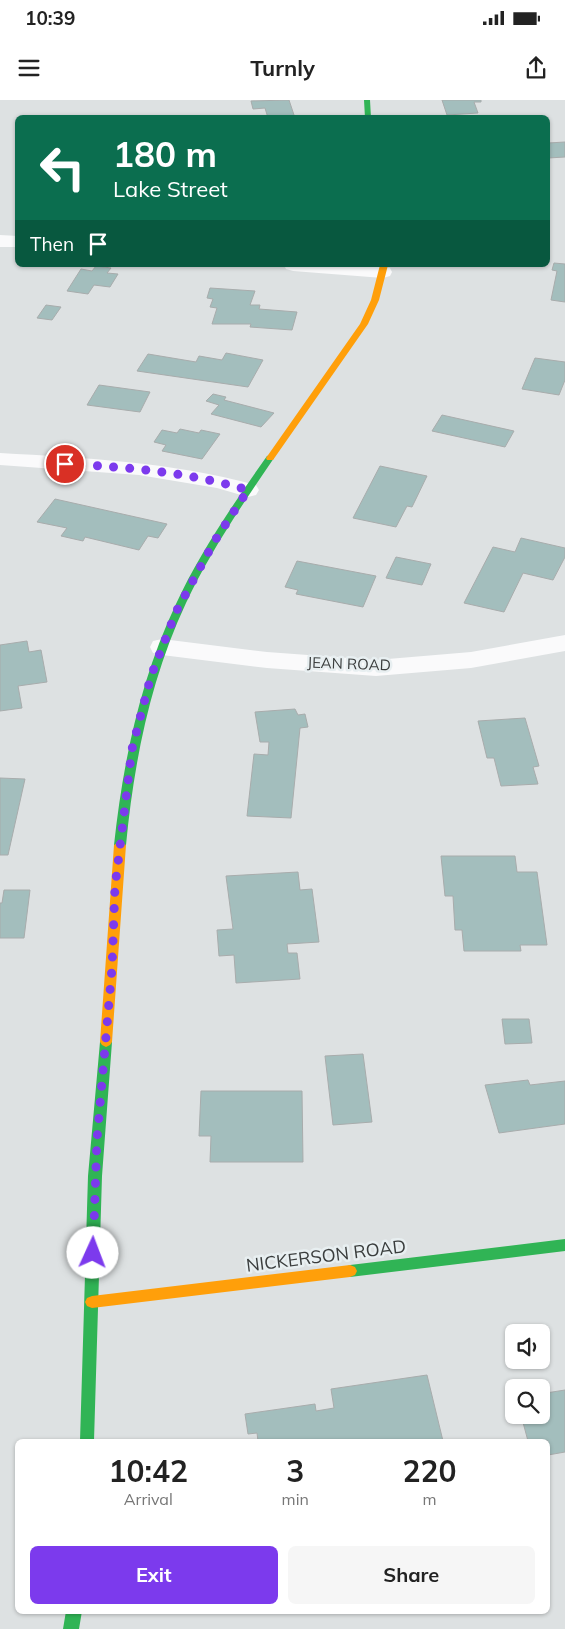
<!DOCTYPE html>
<html lang="en">
<head>
<meta charset="utf-8">
<style>
  body { margin:0; font-family:Mulish,sans-serif; background:#f6f6f6; color:#222; height:100vh; display:flex; flex-direction:column; font-size:19px; white-space:nowrap }
  * { box-sizing:border-box; margin:0 }
  p { font-size:16px; color:#767676 }
  .icon { flex:none; width:28px; height:28px; fill:none; stroke:currentColor; stroke-width:2; stroke-linecap:round; stroke-linejoin:round }
  .map { position:relative; flex:1; overflow:hidden }
  .panel { position:absolute; left:15px; top:1339px; width:535px; height:175px; display:flex; flex-direction:column; background:#fff; border-radius:8px; box-shadow:0 1px 4px #0004 }
  .panel>* { flex:none }
  .banner { position:absolute; left:15px; top:15px; width:535px; height:152px; border-radius:8px; box-shadow:0 1px 4px #0004; background:#0b6e4f; color:#fff; overflow:hidden }
  .buttons { position:absolute; left:505px; top:1224px; display:grid; gap:10px }
  .buttons a { display:grid; place-items:center; width:45px; height:45px; border-radius:8px; background:#fff; box-shadow:0 1px 4px #0004; font-size:25px }
  .pin { position:absolute; display:grid; place-items:center; width:42px; height:42px; color:#fff; margin:-21px; border:2px solid #fff; border-radius:50%; box-shadow:0 1px 5px #0007 }
  .me { position:absolute; width:55px; margin:-28px; rotate:2deg; stroke-linejoin:round; filter:drop-shadow(0 0 4px #0008) }
  .turn { display:flex; align-items:center; gap:18px; height:105px; padding:0 15px; font-size:22px }
  .turn .icon { width:65px; height:65px; stroke-width:2.5 }
  .turn b { display:block; font-size:35px; line-height:42px }
  .then { display:flex; align-items:center; height:48px; padding:0 15px; background:#0003; gap:10px; font-size:19px }
  .eta { display:flex; justify-content:space-evenly; align-items:center; height:85px; text-align:center }
  .eta b { font-size:30px; font-weight:700; line-height:35px }
  .action { display:flex; gap:10px; margin-top:auto; padding:10px 15px }
  .action a { flex:1; height:58px; border-radius:8px; background:#7c3aed; color:#fff; font-size:20px; font-weight:700; line-height:58px; text-align:center }
  .action a+a { background:#f6f6f6; color:#222 }
  .status { display:flex; justify-content:space-between; align-items:center; height:35px; padding:0 25px; background:#fff; direction:ltr }
  .status svg { height:14px; fill:currentColor }
  header { display:flex; justify-content:space-between; align-items:center; height:65px; padding:0 15px; background:#fff; font-size:22px; font-weight:700 }
  .map>svg:first-child { display:block }
</style>
</head>
<body>
<div class="status"><b>10:39</b><svg viewBox="0 0 49 12"><path d="M0 12V9h3v3zM5 12V6h3v6zM10 12V3h3v9zM15 12V0h3v12zM26 1h20v11H26zM47 4h2v5h-2z"/></svg></div>
<header><svg class="icon" aria-label="menu" viewBox="0 0 24 24"><path d="M4 6h16M4 12h16M4 18h16"/></svg>Turnly<svg class="icon" aria-label="share" viewBox="0 0 24 24"><path d="M12 15V3M7 8l5-5 5 5M5 13v7h14v-7"/></svg></header>
<div class="map">
<svg width="565" height="1529" viewBox="0 0 565 1529">
  <rect width="100%" height="100%" fill="#dde1e2"/>
  <path fill="#a3bebd" stroke="#a8acac" d="M 289,0 L 295,18 L 268,18 L 265,8 L 253,9 L 251,1 Z
    M 442,0 L 481,0 L 481,2 L 474,2 L 478,13 L 447,15 Z
    M 565,42 L 565,57 L 548,58 L 548,43 Z
    M 554,163 L 565,164 L 565,202 L 551,200 L 557,171 L 552,170 Z
    M 96,166 L 111,168 L 107,173 L 118,174 L 110,187 L 94,185 L 88,194 L 67,191 L 81,169 L 92,171 Z
    M 210,188 L 255,191 L 250,205 L 260,205 L 259,209 L 297,212 L 292,230 L 250,227 L 251,224 L 212,224 L 217,208 L 210,207 L 213,199 L 207,198 Z
    M 46,205 L 61,207 L 52,220 L 37,218 Z
    M 226,253 L 263,260 L 248,287 L 137,271 L 148,254 L 196,262 L 199,256 L 222,260 Z
    M 535,258 L 565,262 L 565,280 L 559,295 L 522,289 Z
    M 99,285 L 150,292 L 140,312 L 87,305 Z
    M 213,294 L 226,297 L 224,300 L 274,313 L 261,327 L 211,314 L 219,305 L 206,301 Z
    M 442,315 L 514,331 L 505,347 L 432,331 Z
    M 180,329 L 199,333 L 201,330 L 220,334 L 202,359 L 162,351 L 166,345 L 154,342 L 162,330 L 177,333 Z
    M 380,366 L 427,376 L 412,407 L 407,406 L 396,427 L 353,418 Z
    M 55,399 L 167,424 L 158,438 L 148,436 L 139,450 L 85,437 L 83,441 L 61,436 L 67,428 L 37,422 Z
    M 521,438 L 565,448 L 565,457 L 553,480 L 523,473 L 504,512 L 464,503 L 493,447 L 515,452 Z
    M 396,457 L 431,464 L 422,485 L 386,478 Z
    M 297,461 L 376,476 L 363,507 L 296,494 L 298,490 L 285,487 Z
    M 27,541 L 29,552 L 41,550 L 47,582 L 18,586 L 22,608 L 0,611 L 0,545 Z
    M 295,609 L 298,615 L 305,614 L 308,627 L 300,628 L 291,718 L 247,716 L 254,654 L 268,655 L 269,642 L 260,642 L 255,612 Z
    M 525,618 L 539,666 L 533,667 L 538,684 L 501,686 L 494,658 L 487,658 L 478,621 Z
    M 0,678 L 25,679 L 8,755 L 0,755 Z
    M 441,756 L 515,756 L 517,772 L 537,772 L 547,845 L 520,845 L 521,851 L 464,851 L 462,830 L 455,830 L 453,796 L 445,796 Z
    M 298,772 L 300,790 L 312,789 L 319,842 L 287,844 L 288,853 L 297,853 L 300,879 L 236,883 L 234,855 L 219,856 L 217,830 L 233,829 L 226,776 Z
    M 4,790 L 30,790 L 24,838 L 0,838 L 0,803 L 2,803 Z
    M 502,919 L 529,919 L 532,943 L 505,944 Z
    M 363,954 L 372,1022 L 333,1025 L 325,956 Z
    M 528,980 L 530,985 L 565,981 L 565,1024 L 499,1033 L 485,985 Z
    M 201,991 L 302,991 L 303,1062 L 210,1062 L 211,1036 L 199,1036 Z
    M 427,1275 L 443,1341 L 258,1341 L 257,1333 L 248,1334 L 245,1314 L 315,1304 L 316,1311 L 334,1308 L 331,1289 Z
    M 565,1290 L 565,1352 L 548,1355 L 548,1341 L 528,1341 L 521,1315 L 541,1315 L 541,1301 L 548,1299 L 546,1293 Z"/>
  <g fill="none" stroke-linecap="round" stroke-linejoin="round">
    <path fill="#fafafb" fill-rule="evenodd" d="M 0,135 L 18,136 L 18,147 L 0,147 Z
      M 284,165 L 366,165 L 390,168 L 392,172 L 390,176 L 383,178 L 293,171 L 286,169 Z
      M 0,353 C 86,358 172,362 256,385 L 259,390 L 256,395 L 248,397 L 217,388 L 139,375 L 0,365 Z
      M 565,535 L 565,551 L 471,568 L 376,576 L 267,568 L 162,555 L 153,553 L 150,547 L 153,541 L 162,539 L 267,552 L 376,560 L 471,552 Z"/>
    <path fill="#30b455" fill-rule="evenodd" d="M 364,0 L 370,0 L 371,18 L 365,18 Z
      M 270,355 L 274,358 C 242,405 210,452 186,503 C 150,580 134,662 126,745 L 124,748 L 116,748 L 114,745 C 123,662 140,580 176,504 C 200,452 234,403 267,356 Z
      M 106,937 L 110,939 L 112,942 L 102,1076 L 94,1341 L 80,1341 L 88,1076 L 100,942 L 102,939 Z
      M 565,1139 L 565,1151 L 350,1177 L 345,1175 L 343,1171 L 345,1167 L 350,1165 Z
      M 66,1511 L 82,1511 L 79,1529 L 63,1529 Z"/>
    <path fill="#ff9f0a" fill-rule="evenodd" d="M 380,165 L 388,165 L 379,200 L 368,224 L 273,360 L 267,360 L 266,358 L 360,224 L 371,200 Z
      M 120,741 L 126,745 L 112,942 L 110,945 L 106,947 L 102,945 L 100,942 L 114,745 Z
      M 350,1165 L 355,1167 L 357,1171 L 355,1175 L 350,1177 L 92,1208 L 87,1206 L 85,1202 L 87,1198 L 92,1196 Z"/>
  </g>
  <g fill="none" stroke-linecap="round" stroke-linejoin="round">
    <path stroke="#7c3aed" stroke-width="9" stroke-dasharray="0 16.2" d="M 65,364 C 128,367 187,372 248,390 L 214,442 L 176,512 L 151,576 L 132,649 L 115,787 L 112,868 L 97,1039 L 93,1153"/>
  </g>
  <g text-anchor="middle" stroke-width="5" stroke-linejoin="round" paint-order="stroke">
    <g font-size="15" fill="#3a3d3d" stroke="#e8eff1">
      <text transform="translate(349 564) rotate(2)" y="5">JEAN ROAD</text>
    </g>
    <g font-size="18" fill="#3a3d3d" stroke="#e8eff1">
      <text transform="translate(326 1156) rotate(-7)" y="6">NICKERSON ROAD</text>
    </g>
  </g>
</svg>
<div class="buttons">
<a><svg class="icon" aria-label="sound" viewBox="0 0 24 24"><path d="M4 9h4l5-4v14l-5-4H4zM17 9q2 3 0 6"/></svg></a>
<a><svg class="icon" aria-label="search" viewBox="0 0 24 24"><circle cx="10" cy="10" r="6"/><path d="M15 15l6 6"/></svg></a>
</div>
<div class="pin" style="left:65px;top:364px;background:#d93025"><svg class="icon" aria-label="arrive" viewBox="0 0 24 24"><path d="M6 21V4h12l-3 4 3 4H6"/></svg></div>
<svg class="me" style="left:93px;top:1153px" viewBox="-20 -20 40 40"><circle r="19" fill="#fff"/><path d="M0-13L10 11 0 6-10 11z" fill="#7c3aed"/></svg>
<div class="banner">
<div class="turn"><svg class="icon" aria-label="left" viewBox="0 0 24 24"><path d="M17 20v-9H6M10 6l-5 5 5 5"/></svg><div><b>180 m</b>Lake Street</div></div>
<div class="then">Then<svg class="icon" aria-label="arrive" viewBox="0 0 24 24"><path d="M6 21V4h12l-3 4 3 4H6"/></svg></div>
</div>
<section class="panel">
<div class="eta">
<div><b>10:42</b><p>Arrival</p></div>
<div><b>3</b><p>min</p></div>
<div><b>220</b><p>m</p></div>
</div>
<div class="action"><a>Exit</a><a>Share</a></div>
</section>
</div>
</body>
</html>
